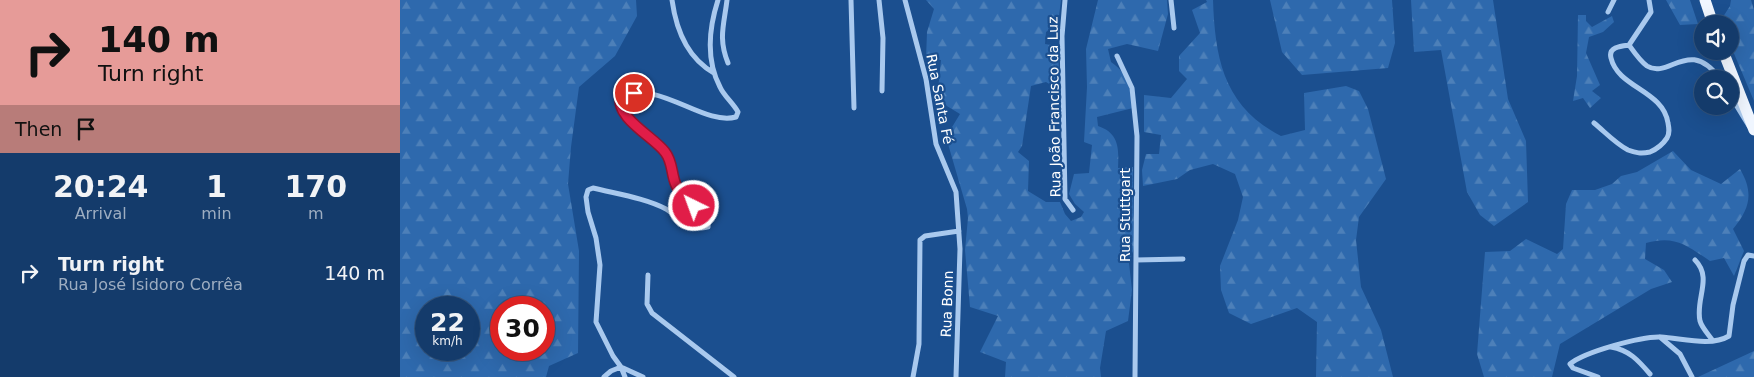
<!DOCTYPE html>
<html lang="en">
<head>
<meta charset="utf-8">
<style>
  body { margin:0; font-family:"DejaVu Sans",sans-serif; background:#1d4271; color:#f1f3f6; height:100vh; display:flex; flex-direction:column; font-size:19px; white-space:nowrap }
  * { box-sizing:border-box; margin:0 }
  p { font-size:16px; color:#9dadc1 }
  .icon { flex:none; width:28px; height:28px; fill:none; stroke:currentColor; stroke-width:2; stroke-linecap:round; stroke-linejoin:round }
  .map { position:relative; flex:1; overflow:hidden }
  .panel { display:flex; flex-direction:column; background:#143b6b; width:400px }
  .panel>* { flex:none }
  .top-card { background:#e69b98; color:#111; overflow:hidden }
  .buttons { position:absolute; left:1294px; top:15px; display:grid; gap:10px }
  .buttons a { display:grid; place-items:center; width:45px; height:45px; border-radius:50%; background:#143b6b; box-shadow:0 5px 20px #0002,0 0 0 1px #33557e; font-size:25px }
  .speed { position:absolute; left:15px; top:296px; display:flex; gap:10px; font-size:25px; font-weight:700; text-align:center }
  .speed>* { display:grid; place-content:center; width:65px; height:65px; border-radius:50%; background:#143b6b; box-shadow:0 5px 20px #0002,0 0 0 1px #33557e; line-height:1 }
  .speed small { font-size:12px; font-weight:400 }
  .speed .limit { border:8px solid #d22; background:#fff; color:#111 }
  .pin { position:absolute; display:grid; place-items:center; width:42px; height:42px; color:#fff; margin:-21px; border:2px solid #fff; border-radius:50%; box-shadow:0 1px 5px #0007 }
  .me { position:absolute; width:55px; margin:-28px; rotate:318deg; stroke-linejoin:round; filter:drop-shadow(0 0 4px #0008) }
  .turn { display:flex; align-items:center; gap:18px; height:105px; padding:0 15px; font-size:22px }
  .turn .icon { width:65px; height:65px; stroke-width:2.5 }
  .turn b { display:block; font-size:35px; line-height:42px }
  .then { display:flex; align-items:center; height:48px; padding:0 15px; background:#0003; gap:10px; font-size:19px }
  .eta { display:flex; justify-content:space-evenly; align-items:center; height:85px; text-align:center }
  .eta b { font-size:30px; font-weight:600; line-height:35px }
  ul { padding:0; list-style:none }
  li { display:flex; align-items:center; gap:15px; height:70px; padding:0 15px }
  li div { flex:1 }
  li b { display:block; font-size:19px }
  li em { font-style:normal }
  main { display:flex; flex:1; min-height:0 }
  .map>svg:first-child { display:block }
</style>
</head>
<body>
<main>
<section class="panel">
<div class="top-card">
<div class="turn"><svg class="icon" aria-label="right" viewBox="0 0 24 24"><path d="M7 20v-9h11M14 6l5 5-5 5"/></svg><div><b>140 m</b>Turn right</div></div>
<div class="then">Then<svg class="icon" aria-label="arrive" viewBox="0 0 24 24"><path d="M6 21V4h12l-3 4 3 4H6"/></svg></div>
</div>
<div class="eta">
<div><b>20:24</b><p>Arrival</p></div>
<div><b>1</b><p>min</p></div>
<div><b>170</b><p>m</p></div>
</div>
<ul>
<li><svg class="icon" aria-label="right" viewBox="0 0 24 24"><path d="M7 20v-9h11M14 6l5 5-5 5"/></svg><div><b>Turn right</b><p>Rua José Isidoro Corrêa</p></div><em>140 m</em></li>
</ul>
</section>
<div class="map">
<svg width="1354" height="377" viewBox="0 0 1354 377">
  <defs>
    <pattern id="forest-firs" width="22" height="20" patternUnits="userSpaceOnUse" patternTransform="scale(1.25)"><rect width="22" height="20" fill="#2e69ad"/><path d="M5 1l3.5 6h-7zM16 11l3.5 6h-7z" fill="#4d80b9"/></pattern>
  </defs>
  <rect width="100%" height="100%" fill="#1b4f8f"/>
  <path fill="url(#forest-firs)" fill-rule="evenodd" d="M 0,0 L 236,0 L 237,16 L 215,56 L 179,87 L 171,147 L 168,184 L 179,251 L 178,353 L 149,366 L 146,377 L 0,377 ZM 26,308 L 69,308 L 69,350 L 26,350 ZM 101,308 L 144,308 L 144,350 L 101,350 Z
    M 526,0 L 661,0 L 658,24 L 646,32 L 645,44 L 657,46 L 661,91 L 646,82 L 631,86 L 622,146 L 618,152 L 629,161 L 628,191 L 646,202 L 660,202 L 665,214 L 671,221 L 681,217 L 684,212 L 675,204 L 669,194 L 674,174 L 689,173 L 692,145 L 684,142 L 687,87 L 686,49 L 698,0 L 767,0 L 768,14 L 758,51 L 727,44 L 708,49 L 711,62 C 728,73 731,90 733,108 L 697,117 L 698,126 C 719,133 719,148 718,168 L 733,167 L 734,248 L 729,263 L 732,290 L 728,321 L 706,331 L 700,368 L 701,377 L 605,377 L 606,362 L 580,352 L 598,316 L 570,307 L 565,250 L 568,218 L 567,209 L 546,137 L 560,114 L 537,100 L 541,60 L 526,59 L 527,32 L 534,9 Z
    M 806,0 L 813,0 C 815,59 824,107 881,136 L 905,130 L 904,93 L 946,86 L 959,91 L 968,109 L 986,179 L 959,217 L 956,240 L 961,287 L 981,330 L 993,377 L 916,377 L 917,322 L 897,308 L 851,324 L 829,313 L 821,290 L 820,266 L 838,220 L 843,197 L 835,174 L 813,164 L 790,170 L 777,179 L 743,186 L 742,170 L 746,154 L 759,154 L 761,135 L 744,132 L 744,95 L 771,98 L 787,79 L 779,71 L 779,56 L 800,33 L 792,10 L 807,2 Z
    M 870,0 L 992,0 L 995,43 L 988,68 L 902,75 L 882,52 Z
    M 1011,0 L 1093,0 L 1108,99 L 1126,141 L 1128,202 L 1094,226 L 1080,215 L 1067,192 L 1041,50 L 1014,52 Z
    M 1266,0 L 1290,0 L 1298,24 L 1280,25 Z
    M 1331,0 L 1351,0 L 1354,10 L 1354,101 L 1330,44 L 1330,24 L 1322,24 L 1321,20 L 1330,6 Z
    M 1178,15 L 1186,15 L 1186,21 L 1192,27 L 1212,16 L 1214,22 L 1203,32 L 1189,37 L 1186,53 L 1200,85 L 1192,91 L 1201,98 L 1190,108 L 1183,98 L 1173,101 L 1177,76 Z
    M 1273,151 L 1291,170 L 1321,184 L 1340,169 C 1354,193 1350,208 1333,229 L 1344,251 L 1334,276 L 1324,258 L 1310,261 C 1286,245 1275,235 1246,243 L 1245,259 L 1264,270 L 1272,282 L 1251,289 L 1160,344 L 1152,377 L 1084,377 L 1077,354 L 1085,252 L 1110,251 L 1126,239 L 1157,254 L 1163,249 L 1166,204 L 1172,190 L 1195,190 L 1212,184 L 1221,176 L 1237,172 Z
    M 1354,351 L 1354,377 L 1298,377 Z"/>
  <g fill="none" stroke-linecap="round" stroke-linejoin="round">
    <path stroke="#a9c9ee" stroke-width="5" d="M 272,0 C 276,29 287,58 314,73
      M 327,0 C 324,25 318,38 328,63
      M 451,0 L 454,108
      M 479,0 L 483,38 L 482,91
      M 505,0 L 526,79 L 536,144 L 556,192 L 560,249 L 556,377
      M 665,0 L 662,36 L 665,199 L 673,210
      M 771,0 L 774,28
      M 1208,12 L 1214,0
      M 1229,45 L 1251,12 L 1249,0
      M 717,56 L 732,88 L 737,136 L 735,377
      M 1330,95 L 1349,126
      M 1194,123 C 1205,132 1216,144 1228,150 C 1236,153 1241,154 1250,152 C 1257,149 1263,144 1267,138 C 1270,133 1269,128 1268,123 C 1263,90 1218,88 1211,58 C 1208,47 1221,46 1229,45 C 1234,52 1240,61 1247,66 C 1269,80 1289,36 1320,79
      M 736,260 L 783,259
      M 1295,260 C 1313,278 1295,299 1300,321 C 1302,328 1309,335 1313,341
      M 248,275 L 247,304 L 252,313 L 334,377
      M 1260,337 L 1280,354 L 1292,377
      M 1211,347 C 1229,350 1238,360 1250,374
      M 221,367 L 225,377
      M 204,377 L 211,371 L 221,367
      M 243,377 L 221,367 L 213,356 L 196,322 L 200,265 L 196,238 L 188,212 L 186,197 L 188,190 L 193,188 C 217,194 245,198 266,209 C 278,217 293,232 308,227 C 310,214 288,202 281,192 C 270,180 275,162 264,150 C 252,137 214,115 221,96 C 260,80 303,126 336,117 L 338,112 C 333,103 324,96 320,87 C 306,60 309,28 318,0
      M 513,377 L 519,344 L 520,240 L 525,236 L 559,231
      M 1198,377 L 1173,368 L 1170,364 C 1184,352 1242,336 1261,337 C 1281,338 1311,347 1329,336 L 1333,305 L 1344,261 L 1348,255 L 1354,256"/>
    <path stroke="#f0f6ff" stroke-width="11" d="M 1305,0 L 1313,24
      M 1323,51 L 1354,130"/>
  </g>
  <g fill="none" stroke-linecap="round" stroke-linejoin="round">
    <g stroke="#92132f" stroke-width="12">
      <path id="route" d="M 234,93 L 221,96 C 214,117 254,137 265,152 C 273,162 271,174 276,185 C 279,193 287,199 294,206"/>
    </g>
    <use href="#route" stroke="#e11d48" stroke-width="9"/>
  </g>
  <g text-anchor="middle" stroke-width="4.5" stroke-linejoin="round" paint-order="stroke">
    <g font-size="14" fill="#fff" stroke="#1b4f8f">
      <text transform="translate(540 99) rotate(79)" y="5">Rua Santa Fé</text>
      <text transform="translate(654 107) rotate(-91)" y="5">Rua João Francisco da Luz</text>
      <text transform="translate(725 215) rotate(-90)" y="5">Rua Stuttgart</text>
      <text transform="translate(547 304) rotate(-88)" y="5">Rua Bonn</text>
    </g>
  </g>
</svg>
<div class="buttons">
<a><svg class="icon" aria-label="sound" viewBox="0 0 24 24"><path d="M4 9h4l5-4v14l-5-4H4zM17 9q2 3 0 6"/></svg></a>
<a><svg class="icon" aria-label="search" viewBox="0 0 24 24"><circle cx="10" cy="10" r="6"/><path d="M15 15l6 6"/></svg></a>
</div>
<div class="speed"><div>22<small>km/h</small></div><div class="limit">30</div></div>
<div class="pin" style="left:234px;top:93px;background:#d93025"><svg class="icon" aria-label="arrive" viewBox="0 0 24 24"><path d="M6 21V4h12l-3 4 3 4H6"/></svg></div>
<svg class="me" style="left:294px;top:206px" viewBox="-20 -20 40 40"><circle r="17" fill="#e11d48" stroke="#fff" stroke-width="3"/><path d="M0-11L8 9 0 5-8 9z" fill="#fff"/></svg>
</div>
</main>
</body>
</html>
